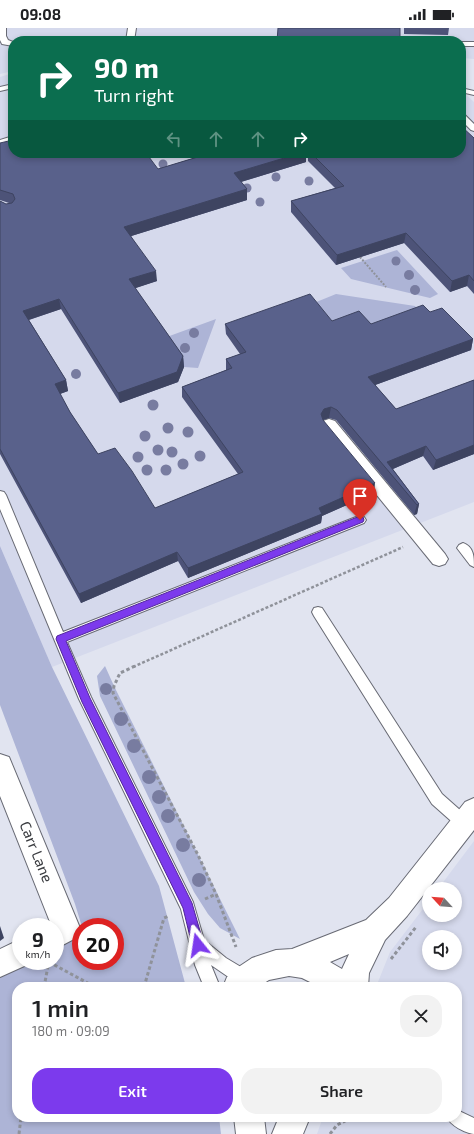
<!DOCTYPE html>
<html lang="en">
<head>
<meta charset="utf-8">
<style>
  body { margin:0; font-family:"Exo 2",sans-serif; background:#f2f2f2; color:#202124; height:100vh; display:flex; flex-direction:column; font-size:15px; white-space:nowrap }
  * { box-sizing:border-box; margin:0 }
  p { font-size:13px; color:#757577 }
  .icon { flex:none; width:22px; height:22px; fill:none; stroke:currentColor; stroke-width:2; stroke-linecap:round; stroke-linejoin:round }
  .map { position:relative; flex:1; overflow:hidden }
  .drawer { position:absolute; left:12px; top:954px; width:450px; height:140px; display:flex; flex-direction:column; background:#fff; border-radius:16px; box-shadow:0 2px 6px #0003 }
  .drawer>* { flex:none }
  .guide { position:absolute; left:8px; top:8px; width:458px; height:122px; border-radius:16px; box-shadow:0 2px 6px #0003; background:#0b6e4f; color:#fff; overflow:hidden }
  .needle { width:26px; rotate:296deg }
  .tools { position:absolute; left:422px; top:854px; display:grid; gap:8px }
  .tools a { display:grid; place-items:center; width:40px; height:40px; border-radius:50%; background:#fff; box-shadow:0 2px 6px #0003; font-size:20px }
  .speed { position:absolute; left:12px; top:890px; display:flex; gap:8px; font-size:20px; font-weight:700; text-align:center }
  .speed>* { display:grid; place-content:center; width:52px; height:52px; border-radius:50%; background:#fff; box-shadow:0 2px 6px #0003; line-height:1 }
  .speed small { font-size:10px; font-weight:400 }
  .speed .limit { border:6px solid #d22; background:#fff; color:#111 }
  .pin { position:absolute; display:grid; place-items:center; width:34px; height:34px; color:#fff; margin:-41px -17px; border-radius:50% 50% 50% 0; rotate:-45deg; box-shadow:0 0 4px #0007 }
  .pin .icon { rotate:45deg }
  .me { position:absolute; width:44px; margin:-22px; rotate:345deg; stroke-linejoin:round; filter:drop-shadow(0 0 3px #0008) }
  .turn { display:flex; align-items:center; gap:14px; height:84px; padding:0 20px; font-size:18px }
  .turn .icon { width:52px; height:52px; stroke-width:2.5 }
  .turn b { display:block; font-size:28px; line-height:34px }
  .lanes { display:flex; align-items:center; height:38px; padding:0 20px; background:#0003; justify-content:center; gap:20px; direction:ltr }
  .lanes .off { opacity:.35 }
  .round { display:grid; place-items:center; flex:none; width:42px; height:42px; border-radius:16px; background:#f2f2f2 }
  .head { display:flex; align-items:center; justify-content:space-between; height:68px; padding:0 20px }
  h1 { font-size:24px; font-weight:600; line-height:30px }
  .button { display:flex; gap:8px; margin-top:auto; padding:8px 20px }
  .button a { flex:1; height:46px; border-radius:16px; background:#7c3aed; color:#fff; font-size:16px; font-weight:600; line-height:46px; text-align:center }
  .button a+a { background:#f2f2f2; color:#202124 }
  .status { display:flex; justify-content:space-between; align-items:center; height:28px; padding:0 20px; background:#fff; direction:ltr }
  .status svg { height:11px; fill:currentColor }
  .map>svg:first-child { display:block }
</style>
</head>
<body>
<div class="status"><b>09:08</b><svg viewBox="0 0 49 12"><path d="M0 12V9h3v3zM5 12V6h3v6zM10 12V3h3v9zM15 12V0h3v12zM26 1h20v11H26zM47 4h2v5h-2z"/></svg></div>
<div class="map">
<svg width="474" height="1106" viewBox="0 0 474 1106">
  <rect width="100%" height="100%" fill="#e1e4f0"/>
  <path fill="#d5d9ec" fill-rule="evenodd" d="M 0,0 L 474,0 L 474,31 L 461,30 L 461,13 L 13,13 L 13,43 L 0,46 Z
    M 13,45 L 13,125 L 461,125 L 461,62 L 474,74 L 474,474 L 52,639 L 0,518 L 0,49 Z
    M 474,813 L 474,1106 L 317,1106 L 323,1089 L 457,1089 L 457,959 L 376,959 L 390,924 L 429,873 L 429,887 L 455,887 L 455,861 L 438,861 ZM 429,909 L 455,909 L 455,935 L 429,935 Z"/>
  <path fill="#adb4d6" d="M 397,222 L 438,266 L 430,270 L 351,251 L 341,240 Z
    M 336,266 L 415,278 L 421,288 L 331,303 L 309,277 Z
    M 216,291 L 198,340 L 184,339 L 164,310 Z
    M 0,518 L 52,639 L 159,858 L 186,959 L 17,959 L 17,1089 L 219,1089 L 221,1106 L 0,1106 L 0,946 L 26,933 L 55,933 L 55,919 L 81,906 L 81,933 L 115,933 L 115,899 L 82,899 L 75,876 L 0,677 Z
    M 105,638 L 114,658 L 240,911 L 220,900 L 208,886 L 194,864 L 100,668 L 97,648 Z"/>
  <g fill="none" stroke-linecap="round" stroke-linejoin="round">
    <g stroke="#686a74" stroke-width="2">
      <path id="service" d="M 0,0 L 6,0 L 6,8 L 8,12 L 13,14 L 13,18 L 2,16 L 0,12 Z
        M 128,0 L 136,0 L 134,13 L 126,13 Z
        M 461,14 L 474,14 L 474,18 L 461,18 Z
        M 13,56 L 13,60 L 0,63 L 0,59 Z
        M 461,60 L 474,63 L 474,67 L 461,64 Z
        M 461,86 L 464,86 L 474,96 L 474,103 L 471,102 L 461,92 Z
        M 13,108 L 13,114 L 0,118 L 0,112 Z
        M 0,463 L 4,464 L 6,467 L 63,604 L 356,489 L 360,487 L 364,489 L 366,492 L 364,495 L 67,614 L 91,669 L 193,874 L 204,912 L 226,930 L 251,945 L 254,950 L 251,955 L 246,958 L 227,948 L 211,937 L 220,959 L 204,959 L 195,937 L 181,881 L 79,671 L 0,481 Z
        M 463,515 C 474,519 474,529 474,539 L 470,537 L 457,520 L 459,517 Z
        M 318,579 L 322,580 L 442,766 L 469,790 L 471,795 L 469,800 L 464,802 L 459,800 L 432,776 L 314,588 L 312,584 L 314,580 Z
        M 457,1082 L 474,1090 L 474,1106 C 465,1105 450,1097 447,1089 L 457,1089 Z"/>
    </g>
    <g stroke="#686a74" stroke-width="2">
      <path id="pedestrian" d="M 329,391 L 335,393 L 445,526 L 448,531 L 445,536 L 439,538 L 433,536 L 323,401 L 321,397 L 323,393 Z"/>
    </g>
    <g stroke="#686a74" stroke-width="2">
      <path id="minor" d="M 0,726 L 9,729 L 80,900 L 76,910 L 55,921 L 55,899 L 45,899 L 50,894 L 0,768 Z
        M 474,770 L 474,802 L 407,888 L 385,912 L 369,945 L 368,959 L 320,959 L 302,950 L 289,948 L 269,952 L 258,959 L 223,959 L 227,949 L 240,938 L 252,930 L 276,922 L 292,921 L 366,892 L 389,870 L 465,774 ZM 349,926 L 342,941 L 330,934 Z
        M 21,911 L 21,933 L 31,933 L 31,935 L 0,949 L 0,921 Z
        M 234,1089 L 264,1089 L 266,1106 L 236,1106 Z
        M 279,1089 L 310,1089 L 303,1106 L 272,1106 Z"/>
    </g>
    <path stroke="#8f929a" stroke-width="2" stroke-dasharray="2 1.5" stroke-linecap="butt" d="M 360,229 L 386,259"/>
    <path stroke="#8f929a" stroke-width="2.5" stroke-dasharray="3 2" stroke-linecap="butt" d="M 133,639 L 403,519"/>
    <path stroke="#8f929a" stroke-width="3" stroke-dasharray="3.5 2.5" stroke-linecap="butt" d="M 135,638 L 120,645 L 114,658 L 113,665 L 198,827 L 216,866 L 236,919
      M 205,871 L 216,866
      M 391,931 L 416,899
      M 49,934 L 95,959
      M 44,959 L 49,933
      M 144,959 L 164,890 L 169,888
      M 19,1106 L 21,1089
      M 330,1106 L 337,1097 L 353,1089"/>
    <use href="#service" fill="#fff" fill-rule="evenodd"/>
    <use href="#pedestrian" fill="#fff" fill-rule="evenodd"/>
    <use href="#minor" fill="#fff" fill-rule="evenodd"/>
  </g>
  <g fill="#787ca0">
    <circle cx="163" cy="136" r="4.5"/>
    <circle cx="276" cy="149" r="4.5"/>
    <circle cx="309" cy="153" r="4.5"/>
    <circle cx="247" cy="160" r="4.5"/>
    <circle cx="260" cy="174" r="4.5"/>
    <circle cx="396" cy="233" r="4.5"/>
    <circle cx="409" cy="247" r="5"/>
    <circle cx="415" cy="262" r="5"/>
    <circle cx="194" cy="305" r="5"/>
    <circle cx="185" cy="320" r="5"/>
    <circle cx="76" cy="346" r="5"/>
    <circle cx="153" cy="377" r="5.5"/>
    <circle cx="168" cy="400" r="5.5"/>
    <circle cx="188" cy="404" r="5.5"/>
    <circle cx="145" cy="408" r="5.5"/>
    <circle cx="158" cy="422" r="5.5"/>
    <circle cx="172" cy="424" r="5.5"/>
    <circle cx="200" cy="428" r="5.5"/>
    <circle cx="138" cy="429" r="5.5"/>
    <circle cx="183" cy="436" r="5.5"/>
    <circle cx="147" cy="442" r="5.5"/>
    <circle cx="166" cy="442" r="5.5"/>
    <circle cx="106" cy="661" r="6"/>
    <circle cx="121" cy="691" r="7"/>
    <circle cx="134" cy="718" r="7"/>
    <circle cx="149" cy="749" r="7"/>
    <circle cx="159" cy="769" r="7"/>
    <circle cx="168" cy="788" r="7"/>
    <circle cx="183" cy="817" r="7"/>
    <circle cx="199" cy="852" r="7"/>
  </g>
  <path fill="#4d5378" d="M 404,0 L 449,0 L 448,7 L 404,6 Z
    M 474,110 L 474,266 L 467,258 L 450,264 L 404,215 L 336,237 L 291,184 L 291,173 L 335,160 L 308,133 L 308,125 L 461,125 Z
    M 0,115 L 158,141 L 194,130 L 190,125 L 306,125 L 306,134 L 241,154 L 247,161 L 247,172 L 131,208 L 157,253 L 135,260 L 183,328 L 184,339 L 178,354 L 120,375 L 61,281 L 29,292 L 66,352 L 68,363 L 60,366 L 70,384 L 98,426 L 155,480 L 238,446 L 182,369 L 182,359 L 226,342 L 226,331 L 240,326 L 226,306 L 225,296 L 332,293 L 371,296 L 430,284 L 473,311 L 471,322 L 375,357 L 396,381 L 474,352 L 474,426 L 433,442 L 423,428 L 393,441 L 419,476 L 417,486 L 414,487 L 336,392 L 329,390 L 323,392 L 374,465 L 322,488 L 321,495 L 188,550 L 178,533 L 81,575 L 0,426 L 0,173 L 6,176 L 9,175 L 0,172 Z"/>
  <path fill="#3e4461" d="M 301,125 L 306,125 L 306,134 L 234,156 L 234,145 Z
    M 247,161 L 247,172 L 125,210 L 124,199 Z
    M 406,205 L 404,215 L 336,237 L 337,227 Z
    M 156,243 L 157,253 L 130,262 L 129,251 Z
    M 469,247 L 467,258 L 450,264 L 452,253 Z
    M 59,271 L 61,281 L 25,293 L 23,283 Z
    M 473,311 L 471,322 L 367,360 L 368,349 Z
    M 183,328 L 184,339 L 178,354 L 120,375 L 118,365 Z
    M 66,352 L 68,363 L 57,367 L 55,356 Z
    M 331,379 L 329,390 L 323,392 L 321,386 L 324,381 Z
    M 474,417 L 474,426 L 433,442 L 436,432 Z
    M 426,418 L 423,428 L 388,443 L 387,434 Z
    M 375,455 L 374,465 L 322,488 L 321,495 L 188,550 L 188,540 L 319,480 Z
    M 419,476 L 417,486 L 414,487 L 417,477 Z
    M 177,524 L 178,533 L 81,575 L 79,566 Z
    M 0,898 L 4,910 L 0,913 Z"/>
  <path fill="#59618b" stroke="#3e4461" d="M 278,0 L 400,0 L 400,13 L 277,13 Z
    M 461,98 L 474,110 L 474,253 L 469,247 L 452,253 L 406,205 L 337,227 L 291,173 L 344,158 L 311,125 L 461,125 Z
    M 13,112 L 13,125 L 146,125 L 158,141 L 201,128 L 198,125 L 301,125 L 234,145 L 247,161 L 124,199 L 156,243 L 129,251 L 183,328 L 177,344 L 118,365 L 59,271 L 23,283 L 66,352 L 55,356 L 70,384 L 98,426 L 115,420 L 132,443 L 155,480 L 243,444 L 182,359 L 232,340 L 226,331 L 246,324 L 225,296 L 310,266 L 332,293 L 359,283 L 371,296 L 423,277 L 430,284 L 442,280 L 473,311 L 368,349 L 396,381 L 474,352 L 474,417 L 436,432 L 426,418 L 387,434 L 419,476 L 417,477 L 337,382 L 331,379 L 324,381 L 321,386 L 323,392 L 375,455 L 319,480 L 322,486 L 188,540 L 177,524 L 79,566 L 0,421 L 0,173 L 6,176 L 12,175 L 15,171 L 13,166 L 0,162 L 0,115 Z"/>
  <path fill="#7c3aed" stroke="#51269a" d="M 360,488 L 363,489 L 364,492 L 363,494 L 66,613 L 90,670 L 192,875 L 204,917 L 202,921 L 198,922 L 194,921 L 192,917 L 183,880 L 82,674 L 56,611 L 57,608 Z"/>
  <g text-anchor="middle" stroke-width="4" stroke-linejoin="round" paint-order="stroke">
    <g font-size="15" fill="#3a3c40" stroke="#fff">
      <text transform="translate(36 824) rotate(68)" y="5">Carr Lane</text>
    </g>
  </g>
</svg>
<div class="tools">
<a><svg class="needle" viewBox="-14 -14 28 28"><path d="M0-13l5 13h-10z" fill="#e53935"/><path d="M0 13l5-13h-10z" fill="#757577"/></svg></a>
<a><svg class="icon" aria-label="sound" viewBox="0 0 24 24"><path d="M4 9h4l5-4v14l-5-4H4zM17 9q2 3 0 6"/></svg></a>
</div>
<div class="speed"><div>9<small>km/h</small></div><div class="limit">20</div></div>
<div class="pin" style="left:360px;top:492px;background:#d93025"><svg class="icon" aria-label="arrive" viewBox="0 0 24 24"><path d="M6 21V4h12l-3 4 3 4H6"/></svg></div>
<svg class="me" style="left:198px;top:917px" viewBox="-20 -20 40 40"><path d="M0-17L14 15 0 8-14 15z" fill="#7c3aed" stroke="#fff" stroke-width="4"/></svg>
<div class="guide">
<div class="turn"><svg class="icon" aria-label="right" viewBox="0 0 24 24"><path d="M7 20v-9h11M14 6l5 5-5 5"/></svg><div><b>90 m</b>Turn right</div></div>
<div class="lanes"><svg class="icon off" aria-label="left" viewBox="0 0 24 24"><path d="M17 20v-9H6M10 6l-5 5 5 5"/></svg><svg class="icon off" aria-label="ahead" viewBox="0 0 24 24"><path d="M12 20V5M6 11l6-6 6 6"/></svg><svg class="icon off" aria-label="ahead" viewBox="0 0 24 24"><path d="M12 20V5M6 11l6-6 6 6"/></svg><svg class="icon" aria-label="right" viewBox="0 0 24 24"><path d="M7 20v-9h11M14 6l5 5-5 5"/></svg></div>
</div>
<section class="drawer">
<div class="head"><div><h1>1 min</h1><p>180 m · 09:09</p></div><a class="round"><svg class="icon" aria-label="close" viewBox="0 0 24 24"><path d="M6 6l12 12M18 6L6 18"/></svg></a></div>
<div class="button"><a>Exit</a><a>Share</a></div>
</section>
</div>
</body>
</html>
